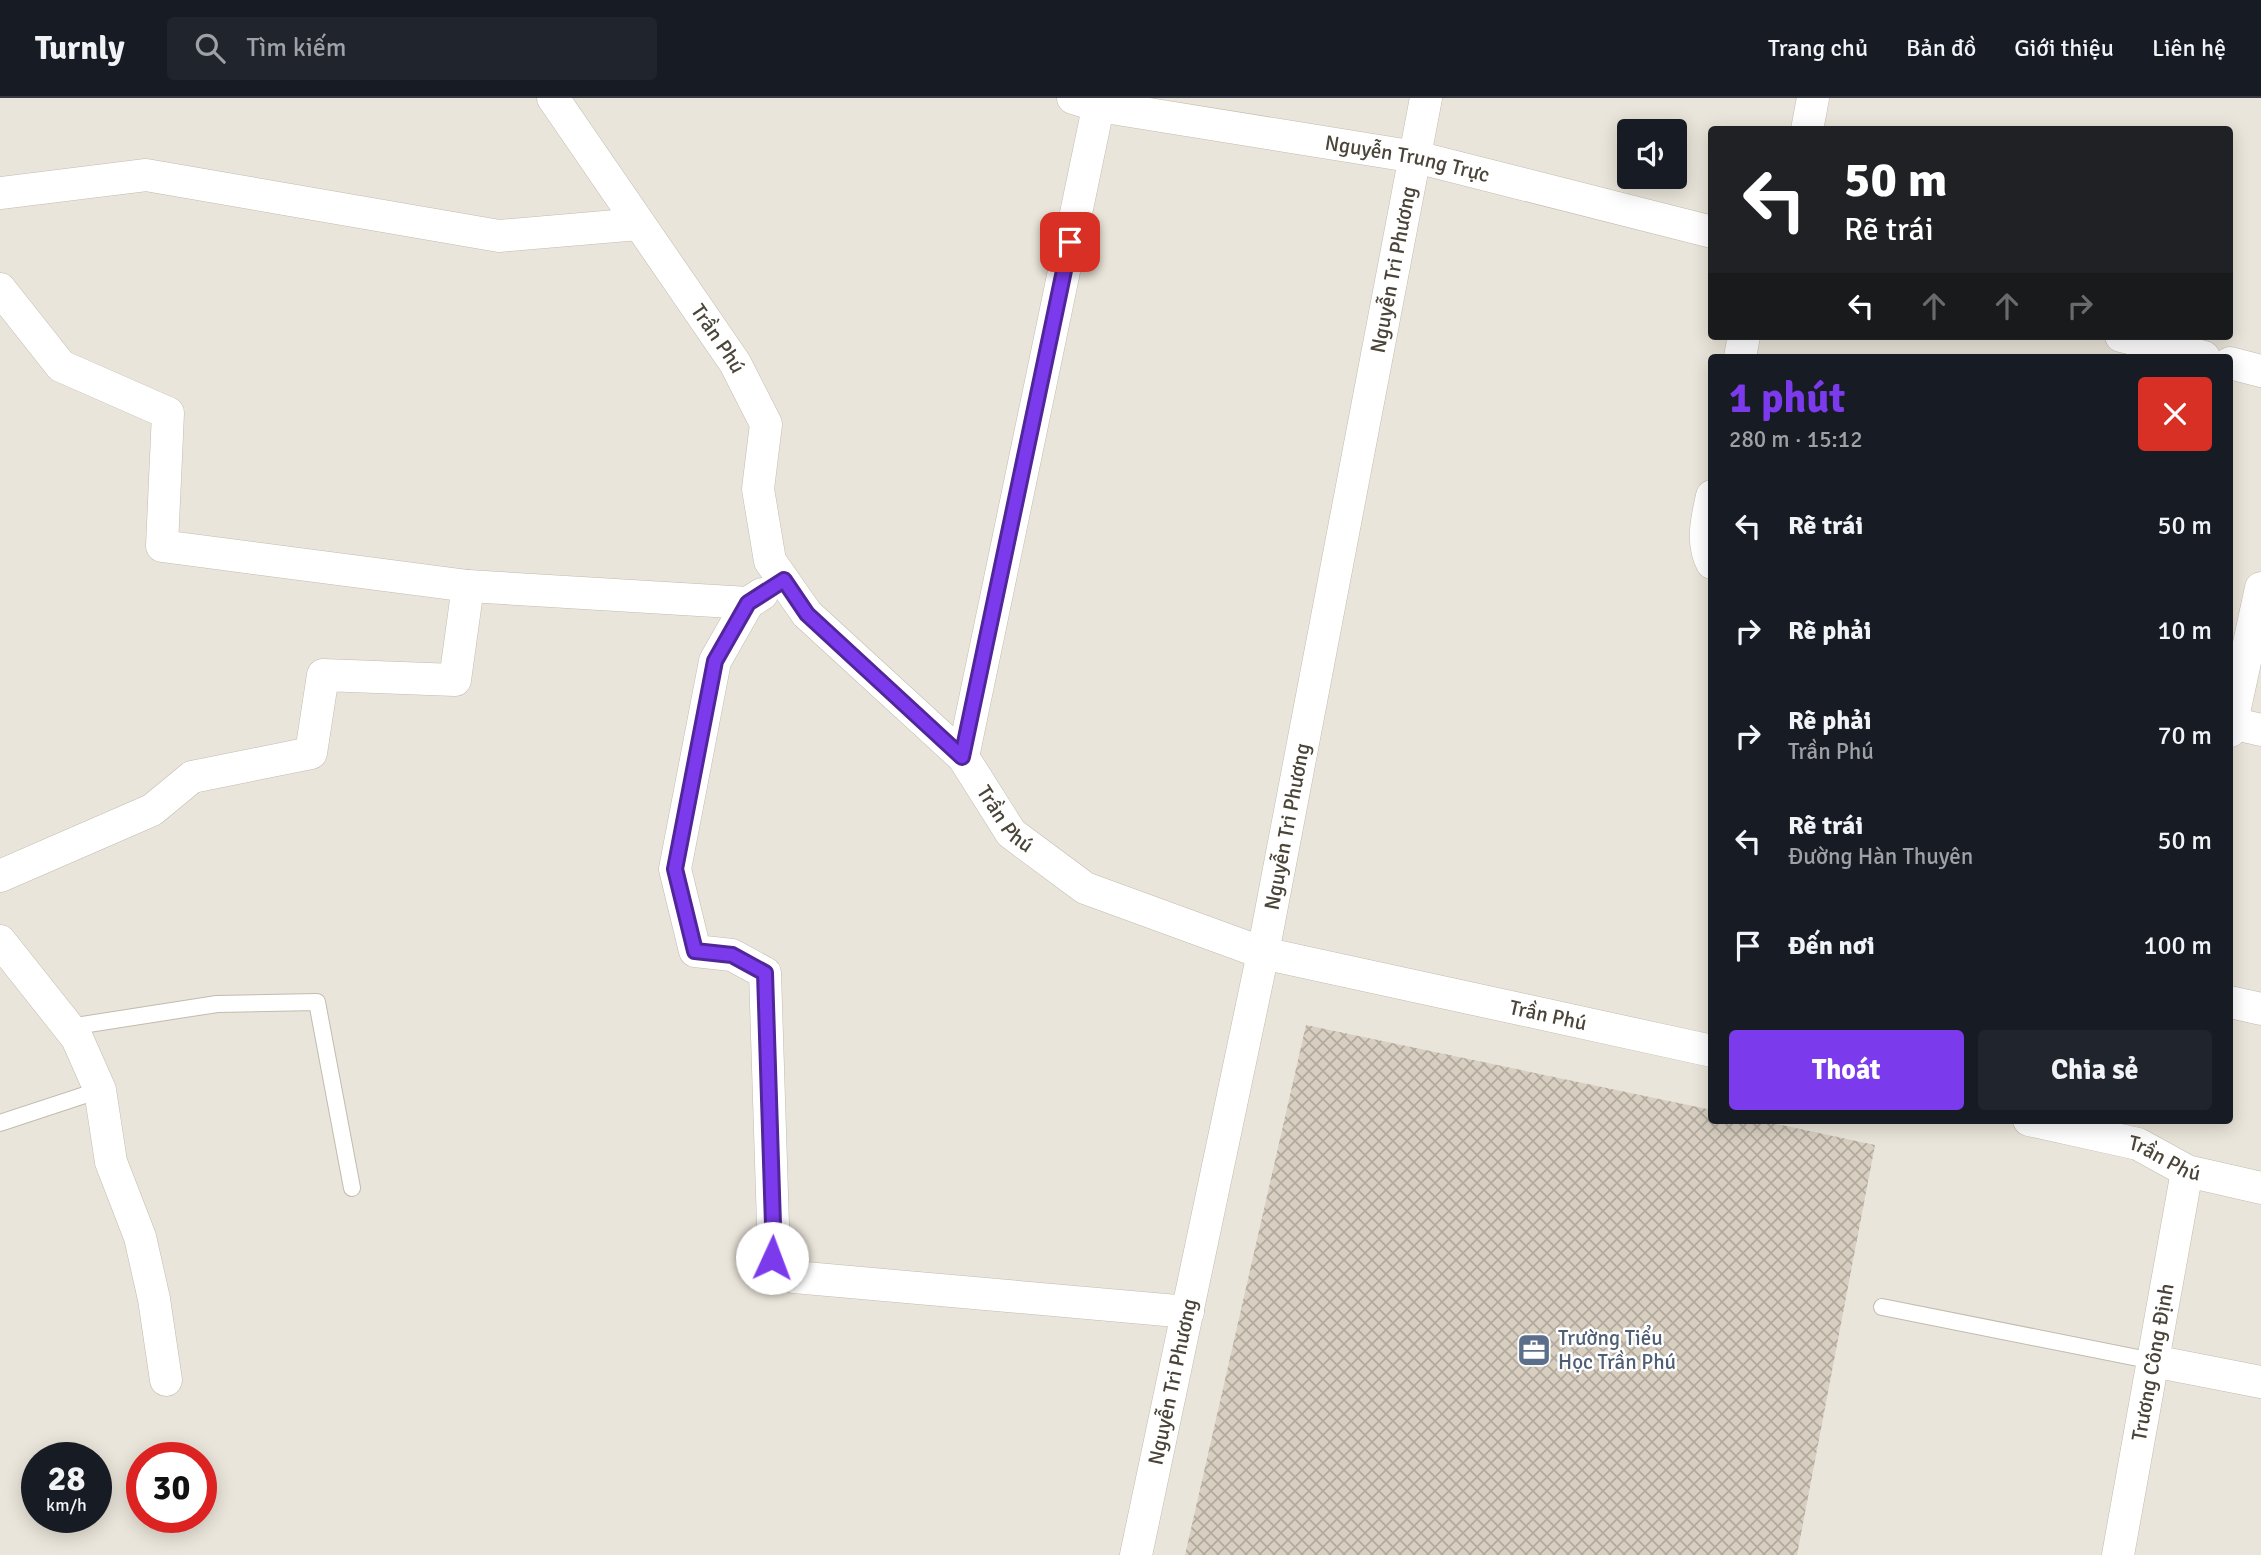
<!DOCTYPE html>
<html lang="vi">
<head>
<meta charset="utf-8">
<style>
  body { margin:0; font-family:Signika,sans-serif; background:#20242c; color:#f1f3f6; height:100vh; display:flex; flex-direction:column; font-size:26px; white-space:nowrap }
  * { box-sizing:border-box; margin:0 }
  p { font-size:23px; color:#9ea1a6 }
  .icon { flex:none; width:38px; height:38px; fill:none; stroke:currentColor; stroke-width:2; stroke-linecap:round; stroke-linejoin:round }
  .map { position:relative; flex:1; overflow:hidden }
  .side { position:absolute; left:1708px; top:256px; width:525px; height:770px; display:flex; flex-direction:column; background:#171b24; border-radius:7px; box-shadow:0 4px 18px #0003 }
  .side>* { flex:none }
  .top-card { position:absolute; left:1708px; top:28px; width:525px; height:214px; border-radius:7px; box-shadow:0 4px 18px #0003; background:#202124; color:#fff; overflow:hidden }
  .tools { position:absolute; left:1617px; top:21px; display:grid; gap:14px }
  .tools a { display:grid; place-items:center; width:70px; height:70px; border-radius:7px; background:#171b24; box-shadow:0 4px 18px #0003; font-size:35px }
  .speed { position:absolute; left:21px; top:1344px; display:flex; gap:14px; font-size:35px; font-weight:700; text-align:center }
  .speed>* { display:grid; place-content:center; width:91px; height:91px; border-radius:50%; background:#171b24; box-shadow:0 4px 18px #0003; line-height:1 }
  .speed small { font-size:18px; font-weight:400 }
  .speed .limit { border:10px solid #d22; background:#fff; color:#111 }
  .pin { position:absolute; display:grid; place-items:center; width:60px; height:60px; color:#fff; margin:-30px; border-radius:14px; box-shadow:0 4px 10px #0006 }
  .me { position:absolute; width:77px; margin:-38px; rotate:2deg; stroke-linejoin:round; filter:drop-shadow(0 0 5px #0008) }
  .turn { display:flex; align-items:center; gap:24px; height:147px; padding:0 21px; font-size:32px }
  .turn .icon { width:91px; height:91px; stroke-width:2.5 }
  .turn b { display:block; font-size:49px; line-height:60px }
  .lanes { display:flex; align-items:center; height:66px; padding:0 21px; background:#0003; justify-content:center; gap:35px; direction:ltr }
  .lanes .off { opacity:.35 }
  .round { display:grid; place-items:center; flex:none; width:74px; height:74px; border-radius:7px; background:#20242c }
  .head { display:flex; align-items:center; justify-content:space-between; height:119px; padding:0 21px }
  h1 { font-size:42px; font-weight:700; line-height:52px; color:#7c3aed }
  .button { display:flex; gap:14px; margin-top:auto; padding:14px 21px }
  .button a { flex:1; height:80px; border-radius:7px; background:#7c3aed; color:#fff; font-size:28px; font-weight:700; line-height:80px; text-align:center }
  .button a+a { background:#20242c; color:#f1f3f6 }
  ul { padding:0; list-style:none }
  li { display:flex; align-items:center; gap:21px; height:105px; padding:0 21px }
  li div { flex:1 }
  li b { display:block; font-size:26px }
  li em { font-style:normal }
  header { display:flex; align-items:center; gap:42px; box-sizing:border-box; height:98px; padding:0 35px; background:#171b24; border-bottom:2px solid #363941 }
  header strong { font-size:33px }
  nav { display:flex; gap:38px; margin-inline-start:auto; font-size:24px }
  .search { width:490px; height:63px; background:#20242c; display:flex; align-items:center; gap:18px; box-sizing:border-box; padding:0 24px; border-radius:7px; color:#9ea1a6; font-size:26px }
  .map>svg:first-child { display:block }
</style>
</head>
<body>
<header>
<strong>Turnly</strong>
<div class="search"><svg class="icon" aria-label="search" viewBox="0 0 24 24"><circle cx="10" cy="10" r="6"/><path d="M15 15l6 6"/></svg>Tìm kiếm</div>
<nav><a>Trang chủ</a><a>Bản đồ</a><a>Giới thiệu</a><a>Liên hệ</a></nav>
</header>
<div class="map">
<svg width="2261" height="1457" viewBox="0 0 2261 1457">
  <defs>
    <pattern id="building-cross-hatch" width="8" height="8" patternUnits="userSpaceOnUse" patternTransform="scale(1.75)"><rect width="8" height="8" fill="#d8cfc1"/><path d="M0 0l8 8M0 8l8-8" fill="none" stroke="#b1aa9e"/></pattern>
  </defs>
  <rect width="100%" height="100%" fill="#f6f3ec"/>
  <path fill="#eae5da" fill-rule="evenodd" d="M 0,0 L 2261,0 L 2261,1457 L 0,1457 ZM 1712,32 L 2230,32 L 2230,238 L 1712,238 ZM 1629,33 L 1675,33 L 1675,79 L 1629,79 ZM 1712,259 L 2230,259 L 2230,1022 L 1712,1022 ZM 37,1360 L 96,1360 L 96,1419 L 37,1419 ZM 142,1360 L 201,1360 L 201,1419 L 142,1419 Z"/>
  <path fill="url(#building-cross-hatch)" d="M 1306,927 L 1712,1012 L 1712,1022 L 1758,1022 L 1875,1047 L 1797,1457 L 1185,1457 Z"/>
  <g fill="none" stroke-linecap="round" stroke-linejoin="round">
    <g stroke="#c2bbae" stroke-width="18">
      <path id="service" d="M 69,929 L 217,906 L 317,904 L 352,1090
        M 0,1025 L 100,992
        M 1882,1209 L 2153,1263"/>
    </g>
    <g stroke="#c2bbae" stroke-width="33">
      <g id="minor">
        <path id="s1" d="M 553,0 L 735,265 L 766,326 L 758,391 L 770,463 L 807,516 L 963,659 L 1011,735 L 1085,790 L 1263,855 L 1712,953"/>
        <path id="s2" d="M 1073,0 L 1099,8 L 1416,59 L 1712,134"/>
        <path d="M 1807,32 L 1813,0"/>
        <path d="M 0,95 L 146,77 L 499,138 L 639,126"/>
        <path d="M 0,191 L 61,268 L 168,315 L 162,448 L 468,488 L 748,505 L 762,496"/>
        <path d="M 2121,238 L 2204,259"/>
        <path d="M 1740,259 L 1744,238"/>
        <path d="M 2230,265 L 2261,273"/>
        <path d="M 1712,398 C 1707,420 1701,445 1712,465"/>
        <path d="M 748,505 L 715,563 L 675,771 L 695,853 L 732,857 L 765,875 L 773,1127 L 772,1160 L 779,1174 L 794,1179 L 1188,1214"/>
        <path d="M 2231,625 L 2261,632"/>
        <path d="M 2230,633 L 2261,490"/>
        <path d="M 963,659 L 1100,0"/>
        <path d="M 0,778 L 152,712 L 192,679 L 311,655 L 323,577 L 455,582 L 468,488"/>
        <path d="M 0,843 L 77,940 L 100,992 L 111,1064 L 140,1139 L 154,1201 L 166,1282"/>
        <path d="M 2230,904 L 2261,911"/>
        <path id="s3" d="M 2029,1022 L 2138,1046 L 2187,1073 L 2261,1090"/>
        <path d="M 2153,1263 L 2261,1284"/>
        <path id="s4" d="M 1136,1457 L 1263,855 L 1426,0"/>
        <path id="s5" d="M 2118,1457 L 2187,1073"/>
      </g>
    </g>
    <use href="#service" stroke="#fff" stroke-width="16"/>
    <use href="#minor" stroke="#fff" stroke-width="32"/>
  </g>
  <g fill="none" stroke-linecap="round" stroke-linejoin="round">
    <g stroke="#51269a" stroke-width="18">
      <path id="route" d="M 772,1160 L 773,1127 L 765,875 L 732,857 L 695,853 L 675,771 L 715,563 L 748,505 L 784,482 L 807,516 L 962,659 L 1070,144"/>
    </g>
    <use href="#route" stroke="#7c3aed" stroke-width="12"/>
  </g>
  <defs>
    <g id="office-square" transform="scale(1.75)"><rect x="-9" y="-9" width="18" height="18" rx="4" fill="#5c6f8a" stroke="#fff"/><path d="M-6-3h4V-5.5h4V-3h4V5H-6ZM-1-4.5V-3h2v-1.5ZM-6 0V1H6V0Z" fill="#fff"/></g>
  </defs>
  <g fill-rule="evenodd">
    <use href="#office-square" x="1534" y="1252"/>
  </g>
  <g text-anchor="middle" stroke-width="5" stroke-linejoin="round" paint-order="stroke">
    <g font-size="21" fill="#4b4439" stroke="#fff">
      <text dy="7" stroke="none"><textPath href="#s2" startOffset="340">Nguyễn Trung Trực</textPath></text>
      <text dy="7" stroke="none"><textPath href="#s4" startOffset="1311">Nguyễn Tri Phương</textPath></text>
      <text dy="7" stroke="none"><textPath href="#s1" startOffset="292">Trần Phú</textPath></text>
      <text dy="7" stroke="none"><textPath href="#s1" startOffset="880">Trần Phú</textPath></text>
      <text dy="7" stroke="none"><textPath href="#s4" startOffset="744">Nguyễn Tri Phương</textPath></text>
      <text dy="7" stroke="none"><textPath href="#s1" startOffset="1468">Trần Phú</textPath></text>
      <text dy="7" stroke="none"><textPath href="#s3" startOffset="142">Trần Phú</textPath></text>
      <text dy="7" stroke="none"><textPath href="#s5" startOffset="196">Trương Công Định</textPath></text>
      <text dy="7" stroke="none"><textPath href="#s4" startOffset="177">Nguyễn Tri Phương</textPath></text>
    </g>
    <g font-size="21" fill="#4e5e75" stroke="#fff" text-anchor="start">
      <text x="1558" y="1247">Trường Tiểu<tspan x="1558" dy="24">Học Trần Phú</tspan></text>
    </g>
  </g>
</svg>
<div class="tools">
<a><svg class="icon" aria-label="sound" viewBox="0 0 24 24"><path d="M4 9h4l5-4v14l-5-4H4zM17 9q2 3 0 6"/></svg></a>
</div>
<div class="speed"><div>28<small>km/h</small></div><div class="limit">30</div></div>
<div class="pin" style="left:1070px;top:144px;background:#d93025"><svg class="icon" aria-label="arrive" viewBox="0 0 24 24"><path d="M6 21V4h12l-3 4 3 4H6"/></svg></div>
<svg class="me" style="left:772px;top:1160px" viewBox="-20 -20 40 40"><circle r="19" fill="#fff"/><path d="M0-13L10 11 0 6-10 11z" fill="#7c3aed"/></svg>
<div class="top-card">
<div class="turn"><svg class="icon" aria-label="left" viewBox="0 0 24 24"><path d="M17 20v-9H6M10 6l-5 5 5 5"/></svg><div><b>50 m</b>Rẽ trái</div></div>
<div class="lanes"><svg class="icon" aria-label="left" viewBox="0 0 24 24"><path d="M17 20v-9H6M10 6l-5 5 5 5"/></svg><svg class="icon off" aria-label="ahead" viewBox="0 0 24 24"><path d="M12 20V5M6 11l6-6 6 6"/></svg><svg class="icon off" aria-label="ahead" viewBox="0 0 24 24"><path d="M12 20V5M6 11l6-6 6 6"/></svg><svg class="icon off" aria-label="right" viewBox="0 0 24 24"><path d="M7 20v-9h11M14 6l5 5-5 5"/></svg></div>
</div>
<section class="side">
<div class="head"><div><h1>1 phút</h1><p>280 m · 15:12</p></div><a class="round" style="background:#d93025;color:#fff"><svg class="icon" aria-label="close" viewBox="0 0 24 24"><path d="M6 6l12 12M18 6L6 18"/></svg></a></div>
<ul>
<li><svg class="icon" aria-label="left" viewBox="0 0 24 24"><path d="M17 20v-9H6M10 6l-5 5 5 5"/></svg><div><b>Rẽ trái</b></div><em>50 m</em></li>
<li><svg class="icon" aria-label="right" viewBox="0 0 24 24"><path d="M7 20v-9h11M14 6l5 5-5 5"/></svg><div><b>Rẽ phải</b></div><em>10 m</em></li>
<li><svg class="icon" aria-label="right" viewBox="0 0 24 24"><path d="M7 20v-9h11M14 6l5 5-5 5"/></svg><div><b>Rẽ phải</b><p>Trần Phú</p></div><em>70 m</em></li>
<li><svg class="icon" aria-label="left" viewBox="0 0 24 24"><path d="M17 20v-9H6M10 6l-5 5 5 5"/></svg><div><b>Rẽ trái</b><p>Đường Hàn Thuyên</p></div><em>50 m</em></li>
<li><svg class="icon" aria-label="arrive" viewBox="0 0 24 24"><path d="M6 21V4h12l-3 4 3 4H6"/></svg><div><b>Đến nơi</b></div><em>100 m</em></li>
</ul>
<div class="button"><a>Thoát</a><a>Chia sẻ</a></div>
</section>
</div>
</body>
</html>
